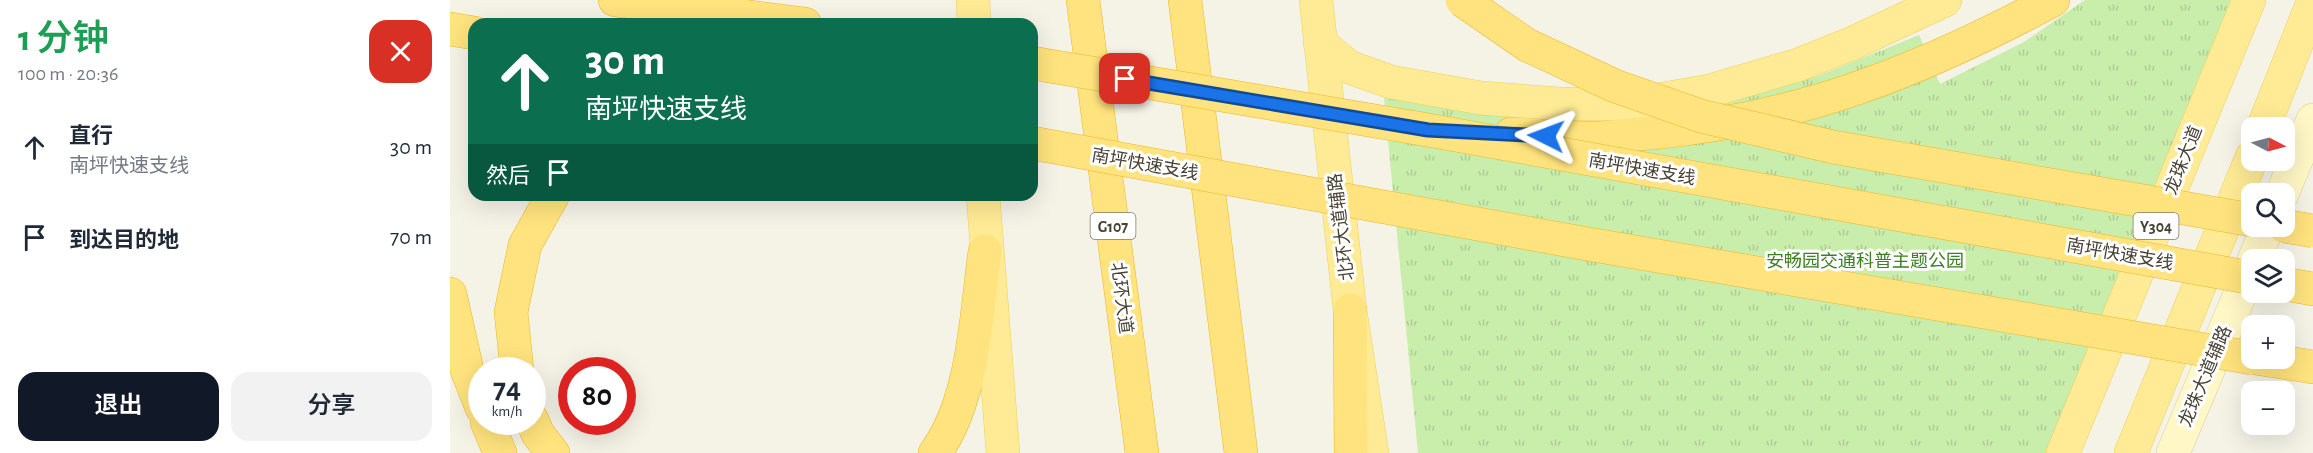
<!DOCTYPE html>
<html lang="zh">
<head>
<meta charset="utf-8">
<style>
  body { margin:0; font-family:"Alegreya Sans","Noto Sans SC",sans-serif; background:#f2f2f3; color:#1f2937; height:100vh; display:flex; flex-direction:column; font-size:22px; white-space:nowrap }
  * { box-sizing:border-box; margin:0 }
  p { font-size:20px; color:#747a83 }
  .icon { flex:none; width:33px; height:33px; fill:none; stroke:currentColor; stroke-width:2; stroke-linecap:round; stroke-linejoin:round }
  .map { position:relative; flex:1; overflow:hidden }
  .sheet { display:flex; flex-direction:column; background:#fff; width:450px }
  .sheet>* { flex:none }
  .banner { position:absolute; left:18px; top:18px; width:570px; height:183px; border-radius:18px; box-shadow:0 6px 24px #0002; background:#0b6e4f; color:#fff; overflow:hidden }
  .needle { width:39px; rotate:96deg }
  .buttons { position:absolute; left:1791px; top:117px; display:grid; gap:12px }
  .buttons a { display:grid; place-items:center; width:54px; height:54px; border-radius:12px; background:#fff; box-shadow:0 6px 24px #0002; font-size:30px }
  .speed { position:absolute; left:18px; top:357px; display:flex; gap:12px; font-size:30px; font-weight:700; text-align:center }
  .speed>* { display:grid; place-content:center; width:78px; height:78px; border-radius:50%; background:#fff; box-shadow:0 6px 24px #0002; line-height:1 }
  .speed small { font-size:15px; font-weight:400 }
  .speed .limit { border:9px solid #d22; background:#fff; color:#111 }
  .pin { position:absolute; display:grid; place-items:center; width:51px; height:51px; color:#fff; margin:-26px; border-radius:12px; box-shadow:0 3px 9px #0006 }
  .me { position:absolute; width:66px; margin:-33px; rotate:273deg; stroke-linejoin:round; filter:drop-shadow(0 0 4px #0008) }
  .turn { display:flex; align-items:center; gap:21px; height:126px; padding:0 18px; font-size:27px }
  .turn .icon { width:78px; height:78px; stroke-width:2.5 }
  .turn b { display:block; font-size:42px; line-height:51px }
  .then { display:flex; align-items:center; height:57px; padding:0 18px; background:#0003; gap:12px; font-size:22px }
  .round { display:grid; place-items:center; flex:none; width:63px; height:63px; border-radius:18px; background:#f2f2f3 }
  .headline { display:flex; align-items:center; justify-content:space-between; height:102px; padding:0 18px }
  h1 { font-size:36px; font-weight:600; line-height:45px; color:#1e9e55 }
  .cta { display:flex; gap:12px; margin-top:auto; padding:12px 18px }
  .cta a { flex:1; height:69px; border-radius:18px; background:#111827; color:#fff; font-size:24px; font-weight:600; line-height:69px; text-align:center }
  .cta a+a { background:#f2f2f3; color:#1f2937 }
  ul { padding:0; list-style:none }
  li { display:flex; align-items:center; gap:18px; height:90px; padding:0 18px }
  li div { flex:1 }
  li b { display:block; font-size:22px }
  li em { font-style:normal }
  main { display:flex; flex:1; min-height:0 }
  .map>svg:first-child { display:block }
</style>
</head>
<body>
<main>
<section class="sheet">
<div class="headline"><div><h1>1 分钟</h1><p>100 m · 20:36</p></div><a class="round" style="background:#d93025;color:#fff"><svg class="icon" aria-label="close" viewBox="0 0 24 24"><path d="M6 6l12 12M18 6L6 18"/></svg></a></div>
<ul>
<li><svg class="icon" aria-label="ahead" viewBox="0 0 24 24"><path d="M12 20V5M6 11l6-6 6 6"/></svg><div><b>直行</b><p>南坪快速支线</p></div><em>30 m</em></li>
<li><svg class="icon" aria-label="arrive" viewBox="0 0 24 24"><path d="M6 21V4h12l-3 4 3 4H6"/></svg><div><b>到达目的地</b></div><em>70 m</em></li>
</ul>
<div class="cta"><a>退出</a><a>分享</a></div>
</section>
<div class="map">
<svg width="1863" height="453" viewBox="0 0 1863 453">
  <defs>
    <pattern id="grass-tufts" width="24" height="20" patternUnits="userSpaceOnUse" patternTransform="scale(1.5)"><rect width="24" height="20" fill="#c9edab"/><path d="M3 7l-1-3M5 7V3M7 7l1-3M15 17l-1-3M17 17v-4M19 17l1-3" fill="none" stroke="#aecc94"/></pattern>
  </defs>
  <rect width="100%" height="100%" fill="#f5f2e6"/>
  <path fill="url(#grass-tufts)" d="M 1635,0 L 1787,0 L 1598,453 L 968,453 L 934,98 L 1000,107 L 1247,102 L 1368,76 L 1469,35 L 1490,84 L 1574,42 Z"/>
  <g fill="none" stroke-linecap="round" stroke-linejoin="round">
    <g stroke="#d8cd92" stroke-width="34">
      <path id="secondary" d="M 1832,194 L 1863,120
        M 1804,260 L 1818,226
        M 1723,453 L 1802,266"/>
    </g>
    <g stroke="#efd05a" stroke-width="34">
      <path id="primary" d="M 523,0 L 524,24
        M 866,0 L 900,310 L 922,453
        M 870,43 L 899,67 L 941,82 L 1031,98 L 1110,104 L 1185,104 L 1259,91 L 1348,65 L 1403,43 L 1495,0
        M 1813,128 L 1863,2
        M 533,195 L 553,453
        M 1613,453 L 1799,0
        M 1681,453 L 1802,157"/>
    </g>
    <g stroke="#ecb629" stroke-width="34">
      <path id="trunk" d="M 165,0 L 355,24
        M 633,0 L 692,453
        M 735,0 L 791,453
        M 0,29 L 24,33
        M 1061,134 C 1088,135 1115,138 1142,138 C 1162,138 1182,134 1201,133 C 1351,119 1472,70 1603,0
        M 1834,284 L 1863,289
        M 0,294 L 17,370 L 32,408
        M 900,310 L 901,453
        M 1805,358 L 1863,367
        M 67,370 L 61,312 L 75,245 L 103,195
        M 82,420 L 88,434 L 103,453
        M 37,422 L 50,453
        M 485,453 C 524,400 526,315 535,251"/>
    </g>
    <use href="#secondary" stroke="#fff7c6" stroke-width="33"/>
    <use href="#primary" stroke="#ffeb95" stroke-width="33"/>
    <use href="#trunk" stroke="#ffe37e" stroke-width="33"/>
    <g stroke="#ecb629" stroke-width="34" stroke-linecap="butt">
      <path id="trunk-bridge" d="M 1012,0 L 1077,45 L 1165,86 L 1251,116 L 1383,147 L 1802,220
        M 582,63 L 978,130 L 1802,278
        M 582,143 L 1132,243 L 1802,358
        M 1834,226 L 1863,231"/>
    </g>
    <use href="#trunk-bridge" stroke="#ffe37e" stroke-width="33"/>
  </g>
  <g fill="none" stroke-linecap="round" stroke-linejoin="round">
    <g stroke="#114b97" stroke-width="15">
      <path id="route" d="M 675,79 L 978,130 L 1096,136"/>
    </g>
    <use href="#route" stroke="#1a73e8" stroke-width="10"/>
  </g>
  <g text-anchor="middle" stroke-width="6" stroke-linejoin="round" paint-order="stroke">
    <g fill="#fff" stroke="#7f7b72" stroke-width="1.5">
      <rect x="640.5" y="213" width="45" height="26" rx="4.5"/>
      <rect x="1683.5" y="213" width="45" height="26" rx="4.5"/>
    </g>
    <g font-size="16" font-weight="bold" fill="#484235">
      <text x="663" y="232">G107</text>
      <text x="1706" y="232">Y304</text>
    </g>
    <g font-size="18" fill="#484235" stroke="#fff">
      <text transform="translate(1733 160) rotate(-68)" y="6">龙珠大道</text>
      <text transform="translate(695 164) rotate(10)" y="6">南坪快速支线</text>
      <text transform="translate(1192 169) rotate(10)" y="6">南坪快速支线</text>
      <text transform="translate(891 227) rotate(-97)" y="6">北环大道辅路</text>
      <text transform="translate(1670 254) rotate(10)" y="6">南坪快速支线</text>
      <text transform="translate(672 298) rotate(83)" y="6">北环大道</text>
      <text transform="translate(1755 376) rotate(-67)" y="6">龙珠大道辅路</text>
    </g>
    <g font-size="18" fill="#3d8022" stroke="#fff">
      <text x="1415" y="267">安畅园交通科普主题公园</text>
    </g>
  </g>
</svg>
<div class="buttons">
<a><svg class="needle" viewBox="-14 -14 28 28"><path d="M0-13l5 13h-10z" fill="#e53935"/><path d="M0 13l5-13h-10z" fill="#747a83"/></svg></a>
<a><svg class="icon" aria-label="search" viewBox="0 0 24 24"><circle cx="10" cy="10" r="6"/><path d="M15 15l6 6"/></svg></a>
<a><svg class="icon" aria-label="layers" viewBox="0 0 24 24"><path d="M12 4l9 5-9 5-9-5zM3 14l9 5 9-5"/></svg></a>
<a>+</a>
<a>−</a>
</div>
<div class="speed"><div>74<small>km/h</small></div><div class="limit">80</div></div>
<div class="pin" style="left:675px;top:79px;background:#d93025"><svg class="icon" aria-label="arrive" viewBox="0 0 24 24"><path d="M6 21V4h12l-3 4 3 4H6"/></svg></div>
<svg class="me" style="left:1096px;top:136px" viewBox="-20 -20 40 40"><path d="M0-17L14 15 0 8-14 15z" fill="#1a73e8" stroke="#fff" stroke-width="4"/></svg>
<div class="banner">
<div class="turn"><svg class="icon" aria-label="ahead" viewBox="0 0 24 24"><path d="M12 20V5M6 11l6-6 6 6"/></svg><div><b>30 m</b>南坪快速支线</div></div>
<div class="then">然后<svg class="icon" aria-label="arrive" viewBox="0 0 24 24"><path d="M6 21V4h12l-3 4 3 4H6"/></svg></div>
</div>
</div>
</main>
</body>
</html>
